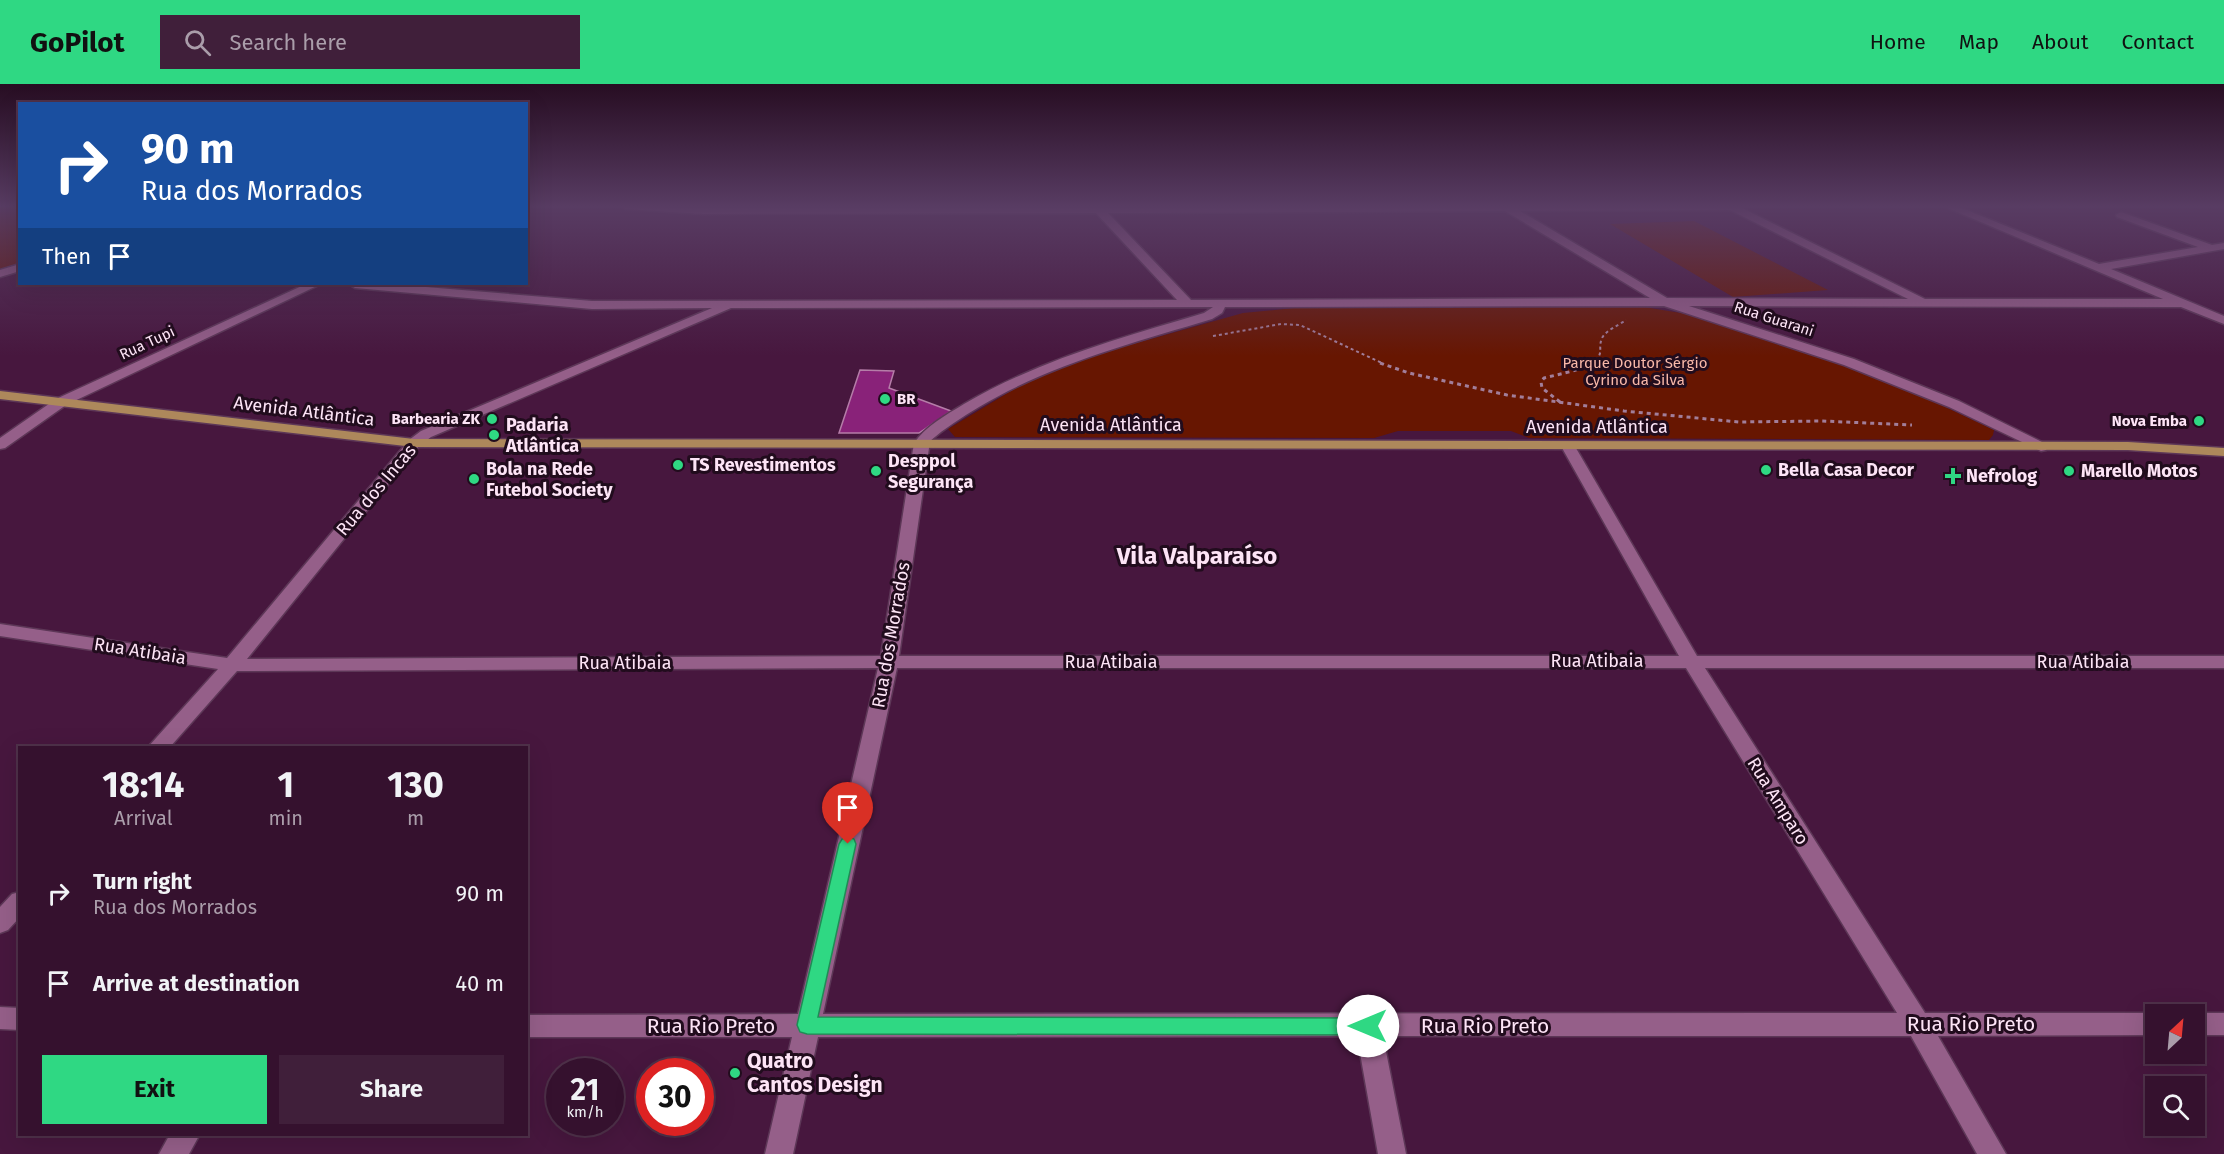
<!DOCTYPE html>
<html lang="en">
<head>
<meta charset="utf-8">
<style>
  body { margin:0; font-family:"Fira Sans",sans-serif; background:#401f3a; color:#f1f3f6; height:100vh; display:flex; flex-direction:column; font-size:22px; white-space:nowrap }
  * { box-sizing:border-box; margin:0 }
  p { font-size:20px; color:#aa9daa }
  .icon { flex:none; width:33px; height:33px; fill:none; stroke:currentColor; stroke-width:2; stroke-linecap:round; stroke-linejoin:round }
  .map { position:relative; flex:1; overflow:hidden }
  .sheet { position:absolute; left:18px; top:662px; width:510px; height:390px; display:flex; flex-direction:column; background:#35112e; border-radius:0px; box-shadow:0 6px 24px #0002,0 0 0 2px #4f314a }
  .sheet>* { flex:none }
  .banner { position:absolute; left:18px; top:18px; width:510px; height:183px; border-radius:0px; box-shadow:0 6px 24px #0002,0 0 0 2px #4f314a; background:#1a4fa0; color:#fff; overflow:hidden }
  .needle { width:39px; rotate:26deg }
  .controls { position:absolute; left:2145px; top:920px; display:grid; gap:12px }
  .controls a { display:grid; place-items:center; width:60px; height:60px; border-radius:0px; background:#35112e; box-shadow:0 6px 24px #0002,0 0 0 2px #4f314a; font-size:30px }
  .speed { position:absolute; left:546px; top:974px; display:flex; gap:12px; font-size:30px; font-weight:700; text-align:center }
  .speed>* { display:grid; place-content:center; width:78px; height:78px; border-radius:50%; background:#35112e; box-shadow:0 6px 24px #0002,0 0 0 2px #4f314a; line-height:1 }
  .speed small { font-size:15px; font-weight:400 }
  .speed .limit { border:9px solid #d22; background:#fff; color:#111 }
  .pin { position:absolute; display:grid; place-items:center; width:51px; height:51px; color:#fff; margin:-62px -26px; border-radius:50% 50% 50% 0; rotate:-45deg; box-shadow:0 0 6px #0007 }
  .pin .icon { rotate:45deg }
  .me { position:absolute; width:66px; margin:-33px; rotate:270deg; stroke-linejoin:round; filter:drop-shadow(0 0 4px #0008) }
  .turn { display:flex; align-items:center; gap:21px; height:126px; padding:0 24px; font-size:27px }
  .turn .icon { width:78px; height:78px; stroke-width:2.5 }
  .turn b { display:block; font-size:42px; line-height:51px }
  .then { display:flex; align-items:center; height:57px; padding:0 24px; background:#0003; gap:12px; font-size:22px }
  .eta { display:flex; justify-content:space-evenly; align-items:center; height:102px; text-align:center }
  .eta b { font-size:36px; font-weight:700; line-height:42px }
  .action { display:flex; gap:12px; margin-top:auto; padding:12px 24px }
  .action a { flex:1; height:69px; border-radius:0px; background:#2fd883; color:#111; font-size:24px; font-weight:700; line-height:69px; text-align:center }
  .action a+a { background:#401f3a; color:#f1f3f6 }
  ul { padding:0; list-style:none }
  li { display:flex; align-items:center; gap:18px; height:90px; padding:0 24px }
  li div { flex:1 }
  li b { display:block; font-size:22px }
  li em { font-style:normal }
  header { display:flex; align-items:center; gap:36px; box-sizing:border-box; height:84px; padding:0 30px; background:#2fd883; color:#111 }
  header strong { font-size:28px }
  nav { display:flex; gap:33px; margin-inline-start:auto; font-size:21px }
  .search { width:420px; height:54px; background:#401f3a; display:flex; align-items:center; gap:15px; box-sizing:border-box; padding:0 21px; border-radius:0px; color:#aa9daa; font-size:22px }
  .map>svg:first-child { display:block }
</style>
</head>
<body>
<header>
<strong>GoPilot</strong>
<div class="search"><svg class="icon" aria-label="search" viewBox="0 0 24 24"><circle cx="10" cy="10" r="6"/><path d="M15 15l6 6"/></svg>Search here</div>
<nav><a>Home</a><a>Map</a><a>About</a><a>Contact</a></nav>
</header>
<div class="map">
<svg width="2224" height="1070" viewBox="0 0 2224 1070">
  <rect width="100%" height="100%" fill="#47173e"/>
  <path fill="#671601" d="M 0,122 L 20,122 L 19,181 L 0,188 Z
    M 1694,137 L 1828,206 L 1733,213 L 1610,140 Z
    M 1638,222 L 1693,231 L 1824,274 L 1920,311 L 1994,346 L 1993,351 L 1989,356 L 1529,354 L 1511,347 L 1398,347 L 1374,354 L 955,353 L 948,345 L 1024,299 L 1101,269 L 1243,229 L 1295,224 Z"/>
  <path fill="#892279" stroke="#b57da8" stroke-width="1.5" d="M 860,286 L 894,287 L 889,304 L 951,327 L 919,349 L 839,349 Z"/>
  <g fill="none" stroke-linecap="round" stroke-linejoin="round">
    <g stroke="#5d3757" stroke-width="3">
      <path id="minor" d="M 621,122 L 703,124 L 1738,122 L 1925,215 L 2163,215 L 1943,122 L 1957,122 L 2099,180 L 2198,163 L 2117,133 L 2116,131 L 2121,128 L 2212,161 L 2224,159 L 2224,165 L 2111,185 L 2224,232 L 2224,240 L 2181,223 L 1689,222 L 1854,275 L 1959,317 L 2046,360 L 2048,363 L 2046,366 L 2041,367 L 1949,323 L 1844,281 L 1664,222 L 1225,223 L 1222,229 L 1212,235 C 1133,259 1051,280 979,323 C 962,333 945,344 930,357 L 899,572 L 1679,572 L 1561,362 L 1563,359 L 1573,359 L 1697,572 L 2224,572 L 2224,584 L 1705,584 L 1925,929 L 2156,929 L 2160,930 L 2156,930 L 2156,951 L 1938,952 L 2006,1070 L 1977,1070 L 1911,952 L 1383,952 L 1406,1070 L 1378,1070 L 1357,952 L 818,953 L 793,1070 L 765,1070 L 792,953 L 526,953 L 526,931 L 798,930 L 878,584 L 237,587 L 170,663 L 148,663 L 218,585 L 0,552 L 0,540 L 227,574 L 409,356 L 421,347 L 712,224 L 592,225 L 355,204 L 349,200 L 390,200 L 592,217 L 1177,216 L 1096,129 L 703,130 L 626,125 ZM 1730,126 L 1908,215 L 1667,214 L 1520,127 ZM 1505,127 L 1650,214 L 1191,216 L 1108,129 ZM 1213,223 L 1204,229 C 1121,254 1039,276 964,320 C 946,331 926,342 914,359 L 881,572 L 247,575 L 419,362 L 431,353 L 731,224 ZM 897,584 L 1686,584 L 1897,929 L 823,930 Z
        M 20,180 L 20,187 L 0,193 L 0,186 Z
        M 306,200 L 321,200 L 66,321 L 5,364 L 0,365 L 0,354 L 56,315 Z
        M 20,808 L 20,833 L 8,846 L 0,849 L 0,823 L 12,810 Z
        M 0,923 L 20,924 L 20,946 L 0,945 Z
        M 2194,929 L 2224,929 L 2224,951 L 2194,951 L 2194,930 L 2190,930 Z
        M 170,1050 L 200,1050 L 189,1070 L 159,1070 Z"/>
    </g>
    <g stroke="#5d3757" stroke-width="3">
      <path id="major" d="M 0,307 L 414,355 L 2128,358 L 2224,364 L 2224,372 L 2128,366 L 414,363 L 0,315 Z"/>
    </g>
    <path stroke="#a27e9a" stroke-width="2" stroke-dasharray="3 3" stroke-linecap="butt" d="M 1213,252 L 1281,240 L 1300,241 L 1384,280
      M 1591,280 C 1606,269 1597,266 1602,254 C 1605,247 1619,241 1626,236"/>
    <path stroke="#a27e9a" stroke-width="3" stroke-dasharray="4 4" stroke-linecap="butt" d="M 1380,279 L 1409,289 L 1507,311 L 1624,327 L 1739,338 L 1822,337 L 1912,341
      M 1560,318 L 1542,304 L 1541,298 L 1544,294 L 1573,287 L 1594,279"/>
    <use href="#minor" fill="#955f89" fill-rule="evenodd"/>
    <use href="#major" fill="#ad885b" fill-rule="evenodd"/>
  </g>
  <linearGradient id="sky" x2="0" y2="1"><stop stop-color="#270d22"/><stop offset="0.45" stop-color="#583c63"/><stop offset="1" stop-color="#583c63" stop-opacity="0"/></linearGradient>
  <rect width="2224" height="272" fill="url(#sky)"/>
  <path fill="#2fd883" stroke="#1f8c55" stroke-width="1.5" d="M 848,753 L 854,755 L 856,760 L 818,933 L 1368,934 L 1375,936 L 1378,942 L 1375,949 L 1368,951 L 807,950 L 800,948 L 797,941 L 839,760 L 842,755 Z"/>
  <g fill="#2fd883" stroke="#210c1d" stroke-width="2">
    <circle cx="885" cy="315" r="6"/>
    <circle cx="492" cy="335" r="6"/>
    <circle cx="2199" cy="337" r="6"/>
    <circle cx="494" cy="351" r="6"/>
    <circle cx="678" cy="381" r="6"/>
    <circle cx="1766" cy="386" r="6"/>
    <circle cx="876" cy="387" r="6"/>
    <circle cx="2069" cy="387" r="6"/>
    <path d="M1950 383h6v6h6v6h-6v6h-6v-6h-6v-6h6z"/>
    <circle cx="474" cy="395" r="6"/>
    <circle cx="735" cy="989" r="6"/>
  </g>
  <g text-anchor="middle" stroke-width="6" stroke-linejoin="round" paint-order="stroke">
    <g font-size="15" fill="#fde4f6" stroke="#210c1d">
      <text transform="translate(1774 235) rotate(18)" y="5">Rua Guarani</text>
      <text transform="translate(147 259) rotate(-25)" y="5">Rua Tupi</text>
    </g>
    <g font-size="15" fill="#f9b8a8" stroke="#210c1d">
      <text x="1635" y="284">Parque Doutor Sérgio<tspan x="1635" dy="17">Cyrino da Silva</tspan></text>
    </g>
    <g font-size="15" font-weight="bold" fill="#fde4f6" stroke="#210c1d" text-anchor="end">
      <text x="897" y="320" text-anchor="start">BR</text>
      <text x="480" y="340">Barbearia ZK</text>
      <text x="2187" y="342">Nova Emba</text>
    </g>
    <g font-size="18" fill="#fde4f6" stroke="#210c1d">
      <text transform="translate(304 327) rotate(7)" y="6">Avenida Atlântica</text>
      <text x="1111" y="347">Avenida Atlântica</text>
      <text x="1597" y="349">Avenida Atlântica</text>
      <text transform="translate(376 406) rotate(-50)" y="6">Rua dos Incas</text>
      <text transform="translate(891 551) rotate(-80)" y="6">Rua dos Morrados</text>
      <text transform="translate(140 567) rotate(9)" y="6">Rua Atibaia</text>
      <text x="1597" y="583">Rua Atibaia</text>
      <text x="1111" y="584">Rua Atibaia</text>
      <text x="2083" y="584">Rua Atibaia</text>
      <text x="625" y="585">Rua Atibaia</text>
      <text transform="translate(1778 717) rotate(58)" y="6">Rua Amparo</text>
    </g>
    <g font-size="18" font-weight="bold" fill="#fde4f6" stroke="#210c1d" text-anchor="start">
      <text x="506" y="347">Padaria<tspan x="506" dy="21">Atlântica</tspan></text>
      <text x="888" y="383">Desppol<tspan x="888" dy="21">Segurança</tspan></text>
      <text x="690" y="387">TS Revestimentos</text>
      <text x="486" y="391">Bola na Rede<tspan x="486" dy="21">Futebol Society</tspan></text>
      <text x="1778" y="392">Bella Casa Decor</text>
      <text x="2081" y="393">Marello Motos</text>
      <text x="1966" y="398">Nefrolog</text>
    </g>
    <g font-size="21" fill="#fde4f6" stroke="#210c1d">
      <text x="1971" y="947">Rua Rio Preto</text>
      <text x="711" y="949">Rua Rio Preto</text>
      <text x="1485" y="949">Rua Rio Preto</text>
    </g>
    <g font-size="21" font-weight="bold" fill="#fde4f6" stroke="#210c1d" text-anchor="start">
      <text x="747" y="984">Quatro<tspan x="747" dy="24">Cantos Design</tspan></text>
    </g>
    <g font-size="24" font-weight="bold" fill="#fde4f6" stroke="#210c1d">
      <text x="1197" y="480">Vila Valparaíso</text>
    </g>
  </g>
</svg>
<div class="controls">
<a><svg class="needle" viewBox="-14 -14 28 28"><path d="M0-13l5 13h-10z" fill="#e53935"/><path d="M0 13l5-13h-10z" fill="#aa9daa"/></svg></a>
<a><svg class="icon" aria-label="search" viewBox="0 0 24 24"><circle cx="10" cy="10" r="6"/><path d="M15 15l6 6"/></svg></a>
</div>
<div class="speed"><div>21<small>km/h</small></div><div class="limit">30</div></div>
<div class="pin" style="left:848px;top:760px;background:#d93025"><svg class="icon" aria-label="arrive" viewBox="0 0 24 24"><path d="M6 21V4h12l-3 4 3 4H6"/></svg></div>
<svg class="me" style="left:1368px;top:942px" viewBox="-20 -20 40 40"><circle r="19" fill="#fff"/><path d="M0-13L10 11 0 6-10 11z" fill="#2fd883"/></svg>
<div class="banner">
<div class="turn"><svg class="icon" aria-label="right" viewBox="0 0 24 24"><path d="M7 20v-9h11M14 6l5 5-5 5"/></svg><div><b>90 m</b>Rua dos Morrados</div></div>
<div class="then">Then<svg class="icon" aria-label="arrive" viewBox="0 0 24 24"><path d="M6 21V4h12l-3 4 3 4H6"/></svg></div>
</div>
<section class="sheet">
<div class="eta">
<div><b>18:14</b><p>Arrival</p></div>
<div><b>1</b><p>min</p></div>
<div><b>130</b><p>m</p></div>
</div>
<ul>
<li><svg class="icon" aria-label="right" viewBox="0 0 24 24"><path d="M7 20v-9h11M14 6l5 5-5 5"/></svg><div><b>Turn right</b><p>Rua dos Morrados</p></div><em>90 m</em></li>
<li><svg class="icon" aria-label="arrive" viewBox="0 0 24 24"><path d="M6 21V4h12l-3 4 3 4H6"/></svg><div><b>Arrive at destination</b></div><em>40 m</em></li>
</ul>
<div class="action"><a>Exit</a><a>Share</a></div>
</section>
</div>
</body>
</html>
